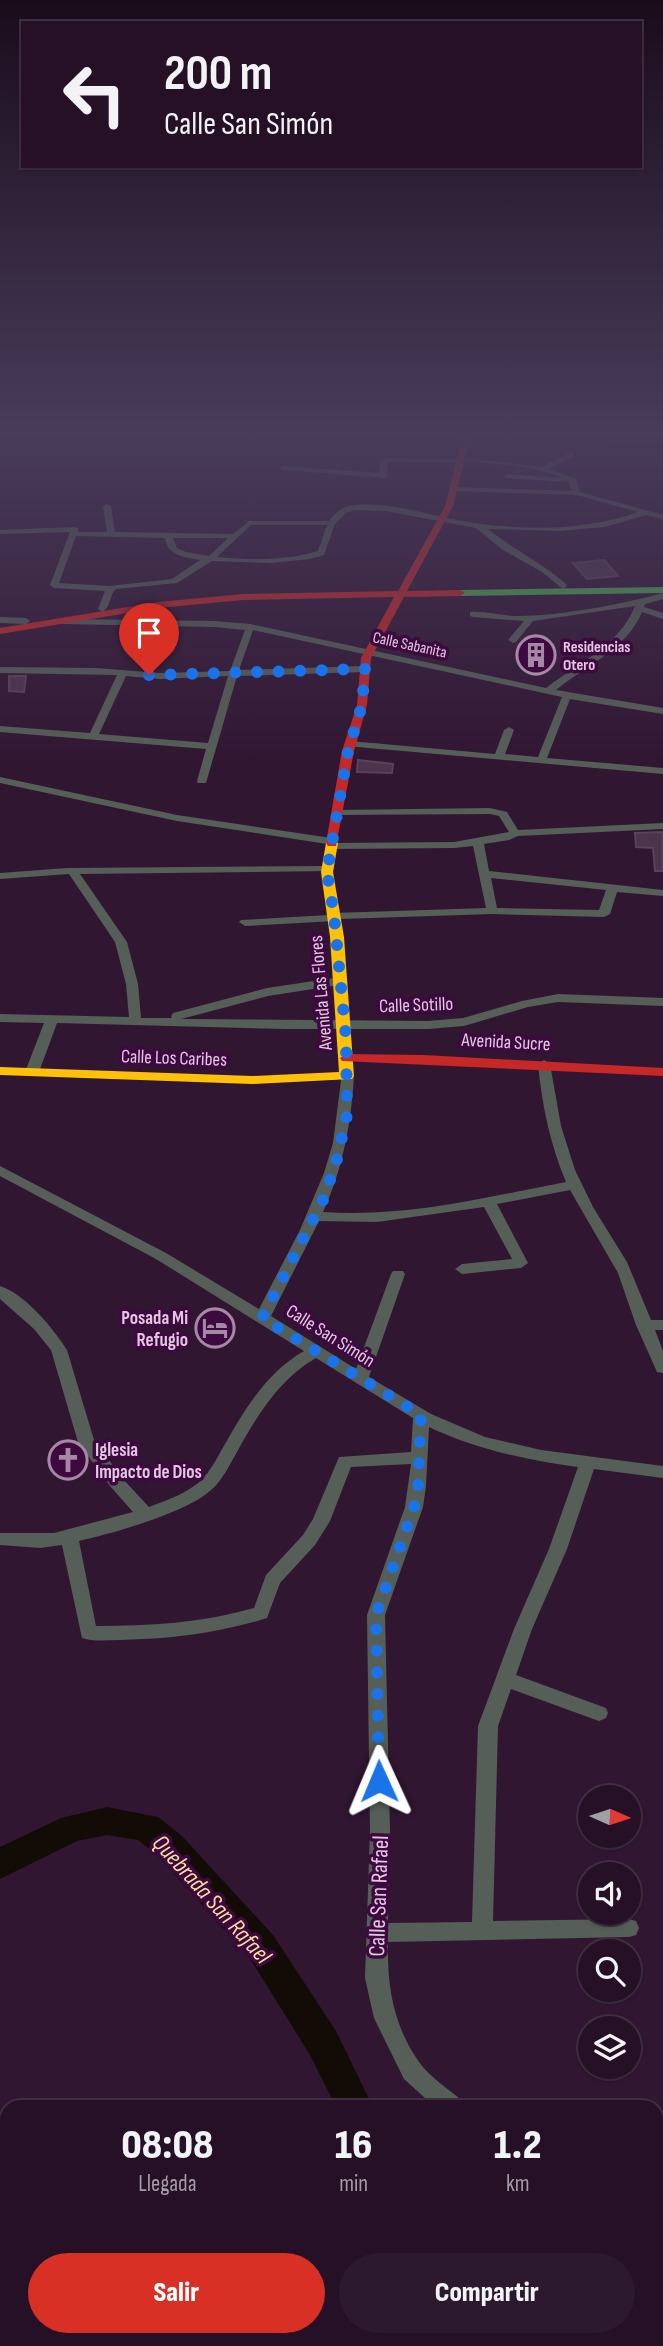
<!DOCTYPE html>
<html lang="es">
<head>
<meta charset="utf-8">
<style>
  body { margin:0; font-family:"Sofia Sans Condensed",sans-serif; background:#2d192e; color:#f1f3f6; height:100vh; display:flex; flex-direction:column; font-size:26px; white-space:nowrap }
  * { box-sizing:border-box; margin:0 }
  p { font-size:23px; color:#a39da7 }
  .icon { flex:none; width:38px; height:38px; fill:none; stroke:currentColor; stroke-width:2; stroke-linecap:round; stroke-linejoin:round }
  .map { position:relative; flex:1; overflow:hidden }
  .panel { position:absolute; left:0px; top:2100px; width:663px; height:247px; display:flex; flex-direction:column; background:#251026; border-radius:21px 21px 0 0; box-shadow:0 2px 5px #0004,0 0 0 2px #423043 }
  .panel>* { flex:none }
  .hud { position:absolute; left:21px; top:21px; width:621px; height:147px; border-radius:0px; box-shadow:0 2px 5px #0004,0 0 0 2px #423043; background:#251026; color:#f1f3f6; overflow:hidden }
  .needle { width:46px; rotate:93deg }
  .tools { position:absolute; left:578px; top:1785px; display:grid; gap:14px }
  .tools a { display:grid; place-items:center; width:63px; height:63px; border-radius:50%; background:#251026; box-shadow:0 2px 5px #0004,0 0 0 2px #423043; font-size:35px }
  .pin { position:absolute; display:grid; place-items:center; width:60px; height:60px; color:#fff; margin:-72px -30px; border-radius:50% 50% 50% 0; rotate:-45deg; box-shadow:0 0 7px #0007 }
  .pin .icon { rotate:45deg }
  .me { position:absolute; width:77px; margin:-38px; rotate:359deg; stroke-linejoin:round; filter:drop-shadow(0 0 5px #0008) }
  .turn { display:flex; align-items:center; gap:24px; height:147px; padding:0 28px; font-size:32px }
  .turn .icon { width:91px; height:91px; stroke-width:2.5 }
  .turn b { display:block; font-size:49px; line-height:60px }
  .eta { display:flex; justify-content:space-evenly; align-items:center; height:119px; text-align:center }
  .eta b { font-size:42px; font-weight:800; line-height:49px }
  .primary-button { display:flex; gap:14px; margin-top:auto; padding:14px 28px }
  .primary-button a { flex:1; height:80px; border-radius:42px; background:#d93025; color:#fff; font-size:28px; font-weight:800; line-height:80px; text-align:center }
  .primary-button a+a { background:#2d192e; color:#f1f3f6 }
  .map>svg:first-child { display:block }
</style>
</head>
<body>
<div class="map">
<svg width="663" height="2346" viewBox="0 0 663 2346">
  <rect width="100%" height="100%" fill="#311632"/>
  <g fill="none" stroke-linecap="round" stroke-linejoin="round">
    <path fill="#130c06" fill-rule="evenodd" d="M 532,434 L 663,441 L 663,449 L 615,448 L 538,437 Z
      M 107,1807 L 158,1817 L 181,1835 L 273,1935 L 336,2031 L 373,2107 L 336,2107 L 310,2055 L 249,1957 L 157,1855 L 138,1840 L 107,1835 L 77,1841 L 0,1879 L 0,1847 L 61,1818 Z
      M 493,2340 L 540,2340 L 542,2346 L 495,2346 Z"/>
  </g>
  <path fill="#4c354c" stroke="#5a435a" stroke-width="2" d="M 604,560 L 618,576 L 587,579 L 573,563 Z
    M 530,646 L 544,648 L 539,663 L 524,662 Z
    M 9,676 L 26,676 L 24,692 L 9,691 Z
    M 358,760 L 393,764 L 392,773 L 357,772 Z
    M 663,832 L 663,871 L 655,871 L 653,848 L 636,847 L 635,833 Z"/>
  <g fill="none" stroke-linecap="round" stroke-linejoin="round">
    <path fill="#565f57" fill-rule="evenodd" d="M 571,452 L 574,452 L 574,456 L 549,469 L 576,479 L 580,492 L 663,515 L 663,519 L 646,515 L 605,527 L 560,531 L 488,529 C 513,549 542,563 566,584 L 567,586 L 563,589 L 542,572 L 503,550 L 476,528 L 386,511 L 354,510 L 346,513 L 335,524 L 324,555 L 310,559 L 271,563 L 212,561 L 177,583 L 116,589 C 109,595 111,608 102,612 L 98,609 L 105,591 L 54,588 L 50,585 L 70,532 L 0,534 L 0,530 L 75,527 L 79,529 L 78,532 L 107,532 L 103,506 L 107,504 L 111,506 L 115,532 L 233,534 L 249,521 L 329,521 C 336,511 344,506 356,505 C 390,502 424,514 457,520 C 515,531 582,532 638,512 L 577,495 L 454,491 L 450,489 L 454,487 L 572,491 L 569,482 L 505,478 L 504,476 L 508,474 L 562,478 C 523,458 433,463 387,462 L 388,476 L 384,478 L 283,470 L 279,468 L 283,466 L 379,473 L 380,460 L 384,458 L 483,460 L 541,467 ZM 251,525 L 327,525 L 318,551 C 287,561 249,560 217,557 ZM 76,536 L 165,538 C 167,556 185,557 200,560 L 172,579 L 110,586 L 59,583 ZM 173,538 L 228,538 L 209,556 L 186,552 L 177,548 Z
      M 663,593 L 663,599 L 645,604 L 644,607 L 663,613 L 663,619 L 642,612 C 627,649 585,666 556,690 L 663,708 L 663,714 L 570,699 L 547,758 L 663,768 L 663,774 L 346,746 L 346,742 L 350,741 L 495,754 L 504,730 L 509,727 L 514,730 L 505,754 L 538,757 L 562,697 L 253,630 L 239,670 L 365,666 L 370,669 L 365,672 L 237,676 L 206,783 L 198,783 L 197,781 L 206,749 L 0,732 L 0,726 L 90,733 L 117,675 L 0,673 L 0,667 L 96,668 L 160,673 L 230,671 L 245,630 L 214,627 L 63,624 L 62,622 L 66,619 L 214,621 L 250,624 L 546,688 C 579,662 619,646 635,606 L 533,621 L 516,642 L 513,643 L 508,640 L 524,621 L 473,617 L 470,616 L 470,612 C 486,611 502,616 518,616 C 560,616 622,604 663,593 ZM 126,676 L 160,679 L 228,676 L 208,743 L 99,734 Z
      M 0,617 L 26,618 L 30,621 L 26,624 L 0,623 Z
      M 0,777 L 177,815 L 331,838 L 335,839 L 335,843 L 454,842 L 509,832 L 499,816 L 490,814 L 332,815 L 332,811 L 336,810 L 490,808 L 507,812 L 518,830 L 663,823 L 663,829 L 518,836 L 509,840 L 484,844 L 489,871 L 663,890 L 663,896 L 617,892 L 610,914 L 604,917 L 492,914 L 340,919 L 335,921 L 245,926 L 239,922 L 241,920 L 329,915 L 334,913 L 486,908 L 473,846 L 454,848 L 331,849 L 327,848 L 327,844 L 177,821 L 0,783 ZM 491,878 L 606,890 L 599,910 L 497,908 Z
      M 327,866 L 333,869 L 331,871 L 80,874 L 127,942 L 138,984 L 141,1018 L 172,1018 L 171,1016 L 173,1013 L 267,988 L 341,977 L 345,978 L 347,981 L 345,984 L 268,996 L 181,1019 L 428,1021 L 463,1018 L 522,1001 L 558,994 L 663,998 L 663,1006 L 558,1002 L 528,1007 L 464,1026 L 428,1029 L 285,1029 L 57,1023 L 39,1072 L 37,1075 L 27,1075 L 25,1072 L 44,1023 L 0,1022 L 0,1014 L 129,1017 L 126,984 L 115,942 L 69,874 L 0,879 L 0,873 L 67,868 Z
      M 544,1060 L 550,1064 L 561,1126 L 575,1170 L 593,1207 L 627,1262 L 651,1320 L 663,1320 L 663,1330 L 655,1330 L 663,1351 L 663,1373 L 657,1372 L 636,1325 L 618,1273 L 570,1190 L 497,1204 L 528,1263 L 521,1268 L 462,1274 L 455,1269 L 462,1264 L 512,1259 L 484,1207 L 377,1222 L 319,1221 L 271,1316 L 356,1369 L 391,1274 L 393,1271 L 403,1271 L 405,1274 L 369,1377 L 431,1414 L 485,1437 L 541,1450 L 663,1466 L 663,1478 L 594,1469 L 567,1549 L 532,1629 L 516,1675 L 606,1708 L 608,1713 L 606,1718 L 599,1721 L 511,1689 L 498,1726 L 493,1921 L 629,1919 L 636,1921 L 639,1928 L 636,1935 L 629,1937 L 388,1942 C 387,1986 393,2025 419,2062 C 429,2076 447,2088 460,2099 L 463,2107 L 435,2107 L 404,2079 L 374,2018 L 365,1978 L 370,1831 L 367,1615 L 405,1507 L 411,1464 L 351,1467 L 330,1521 L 315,1545 L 280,1583 L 267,1618 C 220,1633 170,1639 120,1640 C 107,1640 94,1642 82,1638 L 62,1545 L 40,1548 L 0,1545 L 0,1533 L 54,1533 L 133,1512 L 110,1486 L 78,1442 L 51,1350 L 34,1329 L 0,1299 L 0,1286 C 24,1293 54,1329 67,1350 L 94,1440 L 122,1478 L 149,1507 C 167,1500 192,1492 205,1476 C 213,1467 219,1454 225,1444 C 245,1409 267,1372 304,1351 L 156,1259 L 0,1176 L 0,1166 L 166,1253 L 259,1309 L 300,1230 L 324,1173 L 333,1143 L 342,1073 L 347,1072 L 354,1076 C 351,1124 343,1168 323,1212 C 406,1218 486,1197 566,1182 C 550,1144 542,1105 538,1064 ZM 316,1358 L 413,1418 L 411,1452 L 339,1457 L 313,1519 L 303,1535 L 266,1575 L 254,1608 C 202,1623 149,1626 96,1626 L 79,1541 C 113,1533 196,1511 217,1484 C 225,1475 231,1462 237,1452 C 257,1416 279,1379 316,1358 ZM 429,1427 C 475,1449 526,1460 578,1467 L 549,1549 L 514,1629 L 478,1726 L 472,1922 L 388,1923 L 390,1831 L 385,1615 L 423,1507 L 426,1486 Z
      M 656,2240 L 663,2243 L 663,2269 L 656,2266 Z"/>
    <path fill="#4caf50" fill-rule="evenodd" d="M 663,587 L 663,593 L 460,596 L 455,593 L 460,590 Z"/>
    <path fill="#ffc107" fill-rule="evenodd" d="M 332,839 L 338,843 L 333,872 L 344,937 L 354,1076 L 352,1079 L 252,1084 L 0,1075 L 0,1067 L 252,1076 L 339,1072 L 330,937 L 321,872 L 326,843 Z"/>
    <path fill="#c62828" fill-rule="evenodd" d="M 463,434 L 471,434 L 453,506 L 407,591 L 460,590 L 465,593 L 460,596 L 404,597 L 371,658 L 367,705 L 354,751 L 336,846 L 328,846 L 326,843 L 342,751 L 357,705 L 361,658 L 394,597 L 243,600 L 158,608 L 0,634 L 0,628 L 158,602 L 243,594 L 398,591 L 445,506 Z
      M 347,1054 L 423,1055 L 663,1068 L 663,1076 L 342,1061 L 340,1058 Z"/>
  </g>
  <linearGradient id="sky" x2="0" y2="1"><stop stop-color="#1b0c1c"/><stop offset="0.57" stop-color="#483c5a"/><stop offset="1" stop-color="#483c5a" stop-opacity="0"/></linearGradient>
  <rect width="663" height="762" fill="url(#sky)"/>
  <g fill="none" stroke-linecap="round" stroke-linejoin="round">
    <path stroke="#1a73e8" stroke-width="12" stroke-dasharray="0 21.6" d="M 149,675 L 365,669 L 362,705 L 348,751 L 327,872 L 334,915 L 346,1038 L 347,1115 L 337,1159 L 324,1198 L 262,1318 L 421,1415 L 418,1486 L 414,1507 L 376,1615 L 379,1781"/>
  </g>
  <defs>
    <g id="building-ring" transform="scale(2.0125)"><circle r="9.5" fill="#3c0a3e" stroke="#a588a5" stroke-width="1.5"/><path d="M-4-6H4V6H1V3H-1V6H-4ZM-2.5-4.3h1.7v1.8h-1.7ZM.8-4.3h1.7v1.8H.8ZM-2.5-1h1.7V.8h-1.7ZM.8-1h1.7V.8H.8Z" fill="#a588a5"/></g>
    <g id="hotel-ring" transform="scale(2.0125)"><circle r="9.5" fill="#3c0a3e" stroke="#a588a5" stroke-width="1.5"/><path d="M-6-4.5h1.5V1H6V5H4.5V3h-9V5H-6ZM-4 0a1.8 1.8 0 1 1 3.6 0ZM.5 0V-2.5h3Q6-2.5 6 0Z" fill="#a588a5"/></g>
    <g id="church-ring" transform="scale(2.0125)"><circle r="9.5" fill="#3c0a3e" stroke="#a588a5" stroke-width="1.5"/><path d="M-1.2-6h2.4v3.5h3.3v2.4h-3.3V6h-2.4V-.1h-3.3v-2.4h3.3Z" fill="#a588a5"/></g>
  </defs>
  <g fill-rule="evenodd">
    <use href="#building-ring" x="536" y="655"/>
    <use href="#hotel-ring" x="215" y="1328"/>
    <use href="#church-ring" x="68" y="1460"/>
  </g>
  <g text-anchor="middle" stroke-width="7" stroke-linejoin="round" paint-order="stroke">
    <g font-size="16" fill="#e4c6e3" stroke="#3c0a3e">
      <text transform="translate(410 644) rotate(12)" y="6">Calle Sabanita</text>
    </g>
    <g font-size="16" font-weight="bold" fill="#e4c6e3" stroke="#3c0a3e" text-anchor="start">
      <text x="563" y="652">Residencias<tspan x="563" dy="18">Otero</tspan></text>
    </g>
    <g font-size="19" fill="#e4c6e3" stroke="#3c0a3e">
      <text transform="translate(320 993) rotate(-95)" y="7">Avenida Las Flores</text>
      <text transform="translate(416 1004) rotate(-2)" y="7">Calle Sotillo</text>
      <text transform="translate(506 1041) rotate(3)" y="7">Avenida Sucre</text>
      <text transform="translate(174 1057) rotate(2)" y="7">Calle Los Caribes</text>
      <text transform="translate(331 1335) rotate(32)" y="7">Calle San Simón</text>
    </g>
    <g font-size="19" font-weight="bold" fill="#e4c6e3" stroke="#3c0a3e" text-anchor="end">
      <text x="188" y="1324">Posada Mi<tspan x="188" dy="22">Refugio</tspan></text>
      <text x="95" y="1456" text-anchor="start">Iglesia<tspan x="95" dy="22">Impacto de Dios</tspan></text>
    </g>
    <g font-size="23" fill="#e4c6e3" stroke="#3c0a3e">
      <text transform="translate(378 1896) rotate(-88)" y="8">Calle San Rafael</text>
    </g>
    <g font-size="24" font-style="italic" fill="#f9dd9c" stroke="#3c0a3e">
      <text transform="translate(212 1899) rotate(48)" y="8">Quebrada San Rafael</text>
    </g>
  </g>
</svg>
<div class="tools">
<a><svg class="needle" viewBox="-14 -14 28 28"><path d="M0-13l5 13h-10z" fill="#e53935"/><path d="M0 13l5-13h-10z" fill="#a39da7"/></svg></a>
<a><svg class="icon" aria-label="sound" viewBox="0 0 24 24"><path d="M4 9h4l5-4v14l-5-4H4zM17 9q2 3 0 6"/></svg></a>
<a><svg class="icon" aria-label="search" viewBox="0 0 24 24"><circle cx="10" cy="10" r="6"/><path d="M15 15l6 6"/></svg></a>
<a><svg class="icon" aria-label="layers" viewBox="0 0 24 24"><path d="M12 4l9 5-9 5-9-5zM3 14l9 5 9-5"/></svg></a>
</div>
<div class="pin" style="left:149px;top:675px;background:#d93025"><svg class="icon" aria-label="arrive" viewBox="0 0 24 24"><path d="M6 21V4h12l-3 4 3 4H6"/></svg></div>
<svg class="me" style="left:379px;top:1781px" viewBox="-20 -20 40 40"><path d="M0-17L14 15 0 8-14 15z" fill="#1a73e8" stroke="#fff" stroke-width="4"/></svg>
<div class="hud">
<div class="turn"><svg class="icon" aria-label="left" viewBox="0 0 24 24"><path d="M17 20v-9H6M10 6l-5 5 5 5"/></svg><div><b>200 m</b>Calle San Simón</div></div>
</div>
<section class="panel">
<div class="eta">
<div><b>08:08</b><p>Llegada</p></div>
<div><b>16</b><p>min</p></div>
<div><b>1.2</b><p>km</p></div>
</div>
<div class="primary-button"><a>Salir</a><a>Compartir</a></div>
</section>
</div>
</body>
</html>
